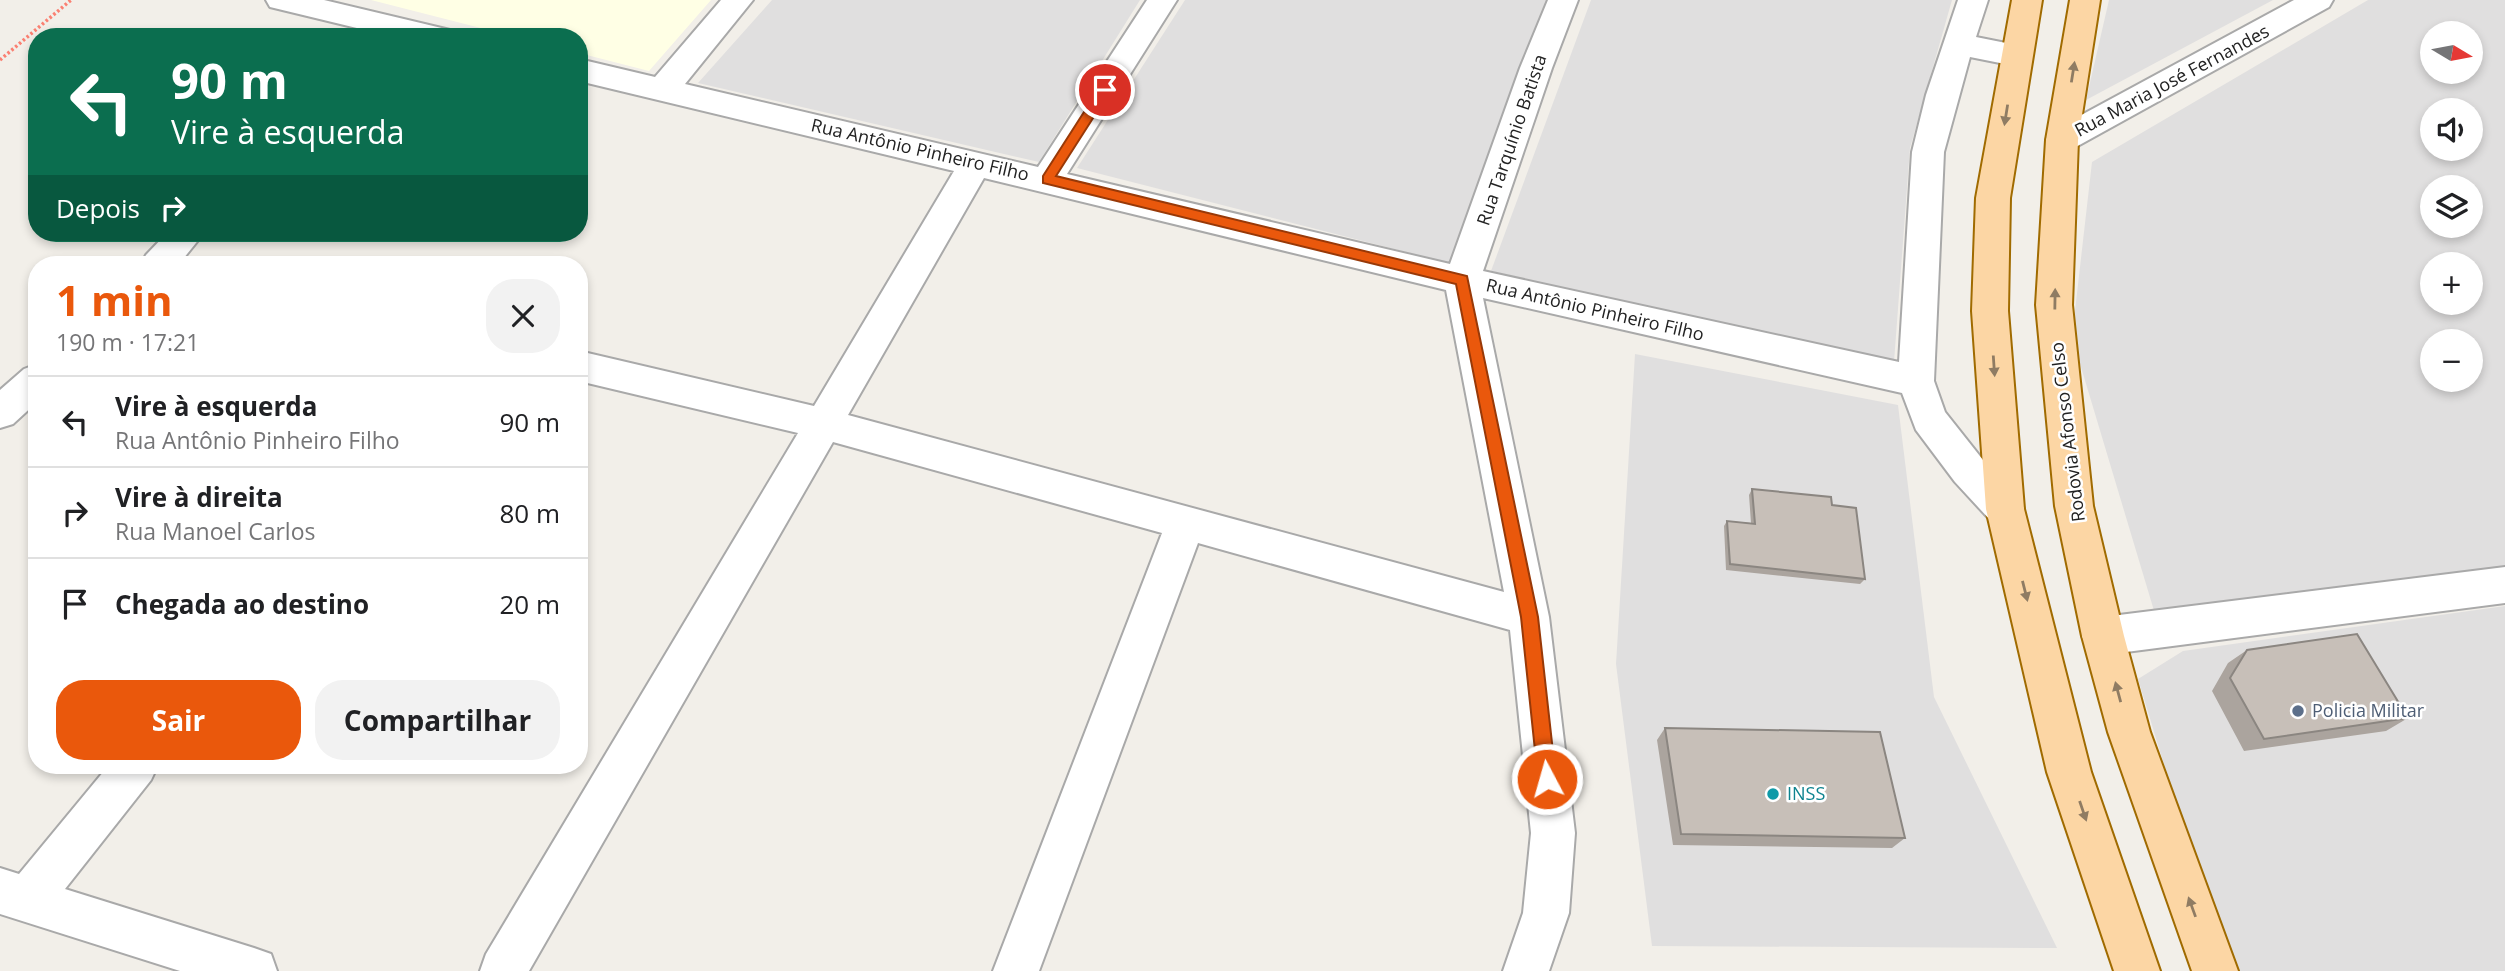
<!DOCTYPE html>
<html lang="pt">
<head>
<meta charset="utf-8">
<style>
  body { margin:0; font-family:"Open Sans",sans-serif; background:#f2f2f2; color:#202124; height:100vh; display:flex; flex-direction:column; font-size:26px; white-space:nowrap }
  * { box-sizing:border-box; margin:0 }
  p { font-size:23px; color:#757577 }
  .icon { flex:none; width:38px; height:38px; fill:none; stroke:currentColor; stroke-width:2; stroke-linecap:round; stroke-linejoin:round }
  .map { position:relative; flex:1; overflow:hidden }
  .sheet { position:absolute; left:28px; top:256px; width:560px; height:518px; display:flex; flex-direction:column; background:#fff; border-radius:28px; box-shadow:0 4px 10px #0003 }
  .sheet>* { flex:none }
  .top-card { position:absolute; left:28px; top:28px; width:560px; height:214px; border-radius:28px; box-shadow:0 4px 10px #0003; background:#0b6e4f; color:#fff; overflow:hidden }
  .needle { width:46px; rotate:100deg }
  .controls { position:absolute; left:2420px; top:21px; display:grid; gap:14px }
  .controls a { display:grid; place-items:center; width:63px; height:63px; border-radius:50%; background:#fff; box-shadow:0 4px 10px #0003; font-size:35px }
  .pin { position:absolute; display:grid; place-items:center; width:60px; height:60px; color:#fff; margin:-30px; border:4px solid #fff; border-radius:50%; box-shadow:0 2px 7px #0007 }
  .me { position:absolute; width:77px; margin:-38px; rotate:354deg; stroke-linejoin:round; filter:drop-shadow(0 0 5px #0008) }
  .turn { display:flex; align-items:center; gap:24px; height:147px; padding:0 28px; font-size:32px }
  .turn .icon { width:91px; height:91px; stroke-width:2.5 }
  .turn b { display:block; font-size:49px; line-height:60px }
  .then { display:flex; align-items:center; height:66px; padding:0 28px; background:#0003; gap:14px; font-size:26px }
  .round { display:grid; place-items:center; flex:none; width:74px; height:74px; border-radius:28px; background:#f2f2f2 }
  .overview { display:flex; align-items:center; justify-content:space-between; height:119px; padding:0 28px }
  h1 { font-size:42px; font-weight:700; line-height:52px; color:#ea580c }
  .primary-button { display:flex; gap:14px; margin-top:auto; padding:14px 28px }
  .primary-button a { flex:1; height:80px; border-radius:28px; background:#ea580c; color:#fff; font-size:28px; font-weight:700; line-height:80px; text-align:center }
  .primary-button a+a { background:#f2f2f2; color:#202124 }
  ul { padding:0; list-style:none }
  li { display:flex; align-items:center; gap:21px; height:91px; padding:0 28px; border-top:2px solid #e0e0e0 }
  li div { flex:1 }
  li b { display:block; font-size:26px }
  li em { font-style:normal }
  .map>svg:first-child { display:block }
</style>
</head>
<body>
<div class="map">
<svg width="2505" height="971" viewBox="0 0 2505 971">
  <rect width="100%" height="100%" fill="#f2efe9"/>
  <path fill="#e0dfdf" fill-rule="evenodd" d="M 772,0 L 1140,0 L 1039,162 L 698,83 Z
    M 1185,0 L 1553,0 L 1449,263 L 1077,168 Z
    M 1591,0 L 1952,0 L 1910,148 L 1894,362 L 1491,271 Z
    M 2109,0 L 2273,0 L 2086,100 Z
    M 2368,0 L 2505,0 L 2505,573 L 2155,614 L 2072,337 L 2092,162 ZM 2432,33 L 2471,33 L 2471,72 L 2432,72 ZM 2432,110 L 2471,110 L 2471,149 L 2432,149 ZM 2432,187 L 2471,187 L 2471,226 L 2432,226 ZM 2432,264 L 2471,264 L 2471,303 L 2432,303 ZM 2432,341 L 2471,341 L 2471,380 L 2432,380 Z
    M 1635,354 L 1898,405 L 1934,697 L 2057,948 L 1652,946 L 1616,664 Z
    M 2505,606 L 2505,971 L 2238,971 L 2189,847 L 2138,679 L 2183,651 Z"/>
  <path fill="#ffffe5" d="M 371,0 L 711,0 L 649,71 L 579,53 L 579,37 L 516,37 Z"/>
  <g fill="none" stroke-linecap="round" stroke-linejoin="round">
    <g stroke="#a9a9a9" stroke-width="4">
      <path id="minor" d="M 266,0 L 324,0 L 450,30 L 454,37 L 394,37 L 270,7 Z
        M 721,0 L 753,0 L 685,84 L 1038,167 L 1147,0 L 1177,0 L 1067,174 L 1450,264 L 1520,68 L 1548,0 L 1578,0 L 1552,68 L 1483,271 L 1899,362 L 1912,152 L 1926,95 L 1958,0 L 1988,0 L 1976,37 L 2026,47 L 2031,55 L 2026,63 L 2015,66 L 1970,57 L 1944,152 L 1934,381 L 1945,412 L 1983,460 L 2019,497 L 2024,509 L 2019,521 L 2005,526 L 1991,521 L 1955,482 L 1916,430 L 1902,393 L 1483,298 L 1549,617 L 1575,833 L 1569,913 L 1549,971 L 1503,971 L 1523,913 L 1531,833 L 1510,630 L 1198,543 L 1039,971 L 993,971 L 1162,533 L 833,442 L 529,971 L 480,971 L 486,954 L 798,433 L 579,381 L 579,351 L 814,406 L 954,171 L 579,81 L 579,59 L 655,77 ZM 984,178 L 1446,290 L 1504,592 L 848,415 Z
        M 2294,0 L 2333,0 L 2329,7 L 2074,148 L 2062,152 L 2050,148 L 2046,140 L 2050,132 Z
        M 167,233 L 204,233 L 179,264 L 141,264 L 146,255 Z
        M 37,364 L 37,402 L 13,424 L 0,428 L 0,390 L 24,369 Z
        M 2505,567 L 2505,603 L 2103,655 L 2088,649 L 2082,636 L 2088,623 L 2103,617 Z
        M 109,765 L 158,765 L 151,780 L 65,889 L 254,948 L 271,954 L 277,971 L 180,971 L 0,914 L 0,868 L 19,874 Z"/>
    </g>
    <g stroke="#a06b00" stroke-width="4">
      <path id="major" d="M 2012,0 L 2042,0 L 2010,198 L 2008,311 L 2024,509 L 2091,772 L 2160,971 L 2114,971 L 2047,772 L 1986,509 L 1972,311 L 1976,198 Z
        M 2070,0 L 2100,0 L 2078,140 L 2072,305 L 2093,506 L 2124,636 L 2150,732 L 2238,971 L 2192,971 L 2108,732 L 2082,636 L 2055,506 L 2036,305 L 2046,140 Z"/>
    </g>
    <path stroke="#fa8072" stroke-width="3.5" stroke-dasharray="2.5 2.5" stroke-linecap="butt" d="M 0,60 L 71,0"/>
    <use href="#minor" fill="#fff" fill-rule="evenodd"/>
    <use href="#major" fill="#fcd6a4" fill-rule="evenodd"/>
  </g>
  <path fill="#aba49e" d="M 1752,489 L 1832,505 L 1865,579 L 1860,584 L 1726,570 L 1724,526 L 1727,521 L 1751,523 L 1749,495 Z
    M 2247,650 L 2408,718 L 2386,731 L 2244,751 L 2212,691 L 2228,663 Z
    M 1665,728 L 1905,838 L 1892,848 L 1673,845 L 1657,740 Z"/>
  <path fill="#c7bfb8" stroke="#8b8681" stroke-width="2" d="M 1752,489 L 1831,497 L 1832,505 L 1856,508 L 1865,579 L 1730,564 L 1727,521 L 1755,524 Z
    M 2357,634 L 2408,718 L 2264,739 L 2230,678 L 2247,650 Z
    M 1665,728 L 1880,732 L 1905,838 L 1681,834 Z"/>
  <defs><path id="oneway-solid" d="M-6-.8H1V-3.2L6.5 0L1 3.2V.8H-6Z" transform="scale(1.75)"/></defs>
  <g fill="#8f7c63">
    <use href="#oneway-solid" transform="translate(2073 72) rotate(-81)"/>
    <use href="#oneway-solid" transform="translate(2006 115) rotate(99)"/>
    <use href="#oneway-solid" transform="translate(2055 299) rotate(-89)"/>
    <use href="#oneway-solid" transform="translate(1994 366) rotate(86)"/>
    <use href="#oneway-solid" transform="translate(2025 591) rotate(76)"/>
    <use href="#oneway-solid" transform="translate(2118 692) rotate(-105)"/>
    <use href="#oneway-solid" transform="translate(2083 811) rotate(71)"/>
    <use href="#oneway-solid" transform="translate(2192 907) rotate(-110)"/>
  </g>
  <path fill="#ea580c" stroke="#983908" stroke-width="2" d="M 1105,85 L 1111,90 L 1056,176 L 1467,276 L 1538,617 L 1556,779 L 1553,785 L 1547,788 L 1540,785 L 1538,779 L 1521,617 L 1456,284 L 1043,183 L 1043,176 L 1100,87 Z"/>
  <circle fill="#5c6f8a" stroke="#fff" stroke-width="2.5" cx="2298" cy="711" r="7"/>
  <circle fill="#0f9aa8" stroke="#fff" stroke-width="2.5" cx="1773" cy="794" r="7"/>
  <g text-anchor="middle" stroke-width="5" stroke-linejoin="round" paint-order="stroke">
    <g font-size="18" fill="#222" stroke="#fff">
      <text transform="translate(2172 81) rotate(-28)" y="6">Rua Maria José Fernandes</text>
      <text transform="translate(1512 140) rotate(-71)" y="6">Rua Tarquínio Batista</text>
      <text transform="translate(920 150) rotate(13)" y="6">Rua Antônio Pinheiro Filho</text>
      <text transform="translate(1595 310) rotate(13)" y="6">Rua Antônio Pinheiro Filho</text>
      <text transform="translate(2068 432) rotate(-97)" y="6">Rodovia Afonso Celso</text>
    </g>
    <g font-size="18" fill="#4e5e75" stroke="#fff" text-anchor="start">
      <text x="2312" y="717">Policia Militar</text>
    </g>
    <g font-size="18" fill="#0d838f" stroke="#fff" text-anchor="start">
      <text x="1787" y="800">INSS</text>
    </g>
  </g>
</svg>
<div class="controls">
<a><svg class="needle" viewBox="-14 -14 28 28"><path d="M0-13l5 13h-10z" fill="#e53935"/><path d="M0 13l5-13h-10z" fill="#757577"/></svg></a>
<a><svg class="icon" aria-label="sound" viewBox="0 0 24 24"><path d="M4 9h4l5-4v14l-5-4H4zM17 9q2 3 0 6"/></svg></a>
<a><svg class="icon" aria-label="layers" viewBox="0 0 24 24"><path d="M12 4l9 5-9 5-9-5zM3 14l9 5 9-5"/></svg></a>
<a>+</a>
<a>−</a>
</div>
<div class="pin" style="left:1105px;top:90px;background:#d93025"><svg class="icon" aria-label="arrive" viewBox="0 0 24 24"><path d="M6 21V4h12l-3 4 3 4H6"/></svg></div>
<svg class="me" style="left:1547px;top:779px" viewBox="-20 -20 40 40"><circle r="17" fill="#ea580c" stroke="#fff" stroke-width="3"/><path d="M0-11L8 9 0 5-8 9z" fill="#fff"/></svg>
<div class="top-card">
<div class="turn"><svg class="icon" aria-label="left" viewBox="0 0 24 24"><path d="M17 20v-9H6M10 6l-5 5 5 5"/></svg><div><b>90 m</b>Vire à esquerda</div></div>
<div class="then">Depois<svg class="icon" aria-label="right" viewBox="0 0 24 24"><path d="M7 20v-9h11M14 6l5 5-5 5"/></svg></div>
</div>
<section class="sheet">
<div class="overview"><div><h1>1 min</h1><p>190 m · 17:21</p></div><a class="round"><svg class="icon" aria-label="close" viewBox="0 0 24 24"><path d="M6 6l12 12M18 6L6 18"/></svg></a></div>
<ul>
<li><svg class="icon" aria-label="left" viewBox="0 0 24 24"><path d="M17 20v-9H6M10 6l-5 5 5 5"/></svg><div><b>Vire à esquerda</b><p>Rua Antônio Pinheiro Filho</p></div><em>90 m</em></li>
<li><svg class="icon" aria-label="right" viewBox="0 0 24 24"><path d="M7 20v-9h11M14 6l5 5-5 5"/></svg><div><b>Vire à direita</b><p>Rua Manoel Carlos</p></div><em>80 m</em></li>
<li><svg class="icon" aria-label="arrive" viewBox="0 0 24 24"><path d="M6 21V4h12l-3 4 3 4H6"/></svg><div><b>Chegada ao destino</b></div><em>20 m</em></li>
</ul>
<div class="primary-button"><a>Sair</a><a>Compartilhar</a></div>
</section>
</div>
</body>
</html>
